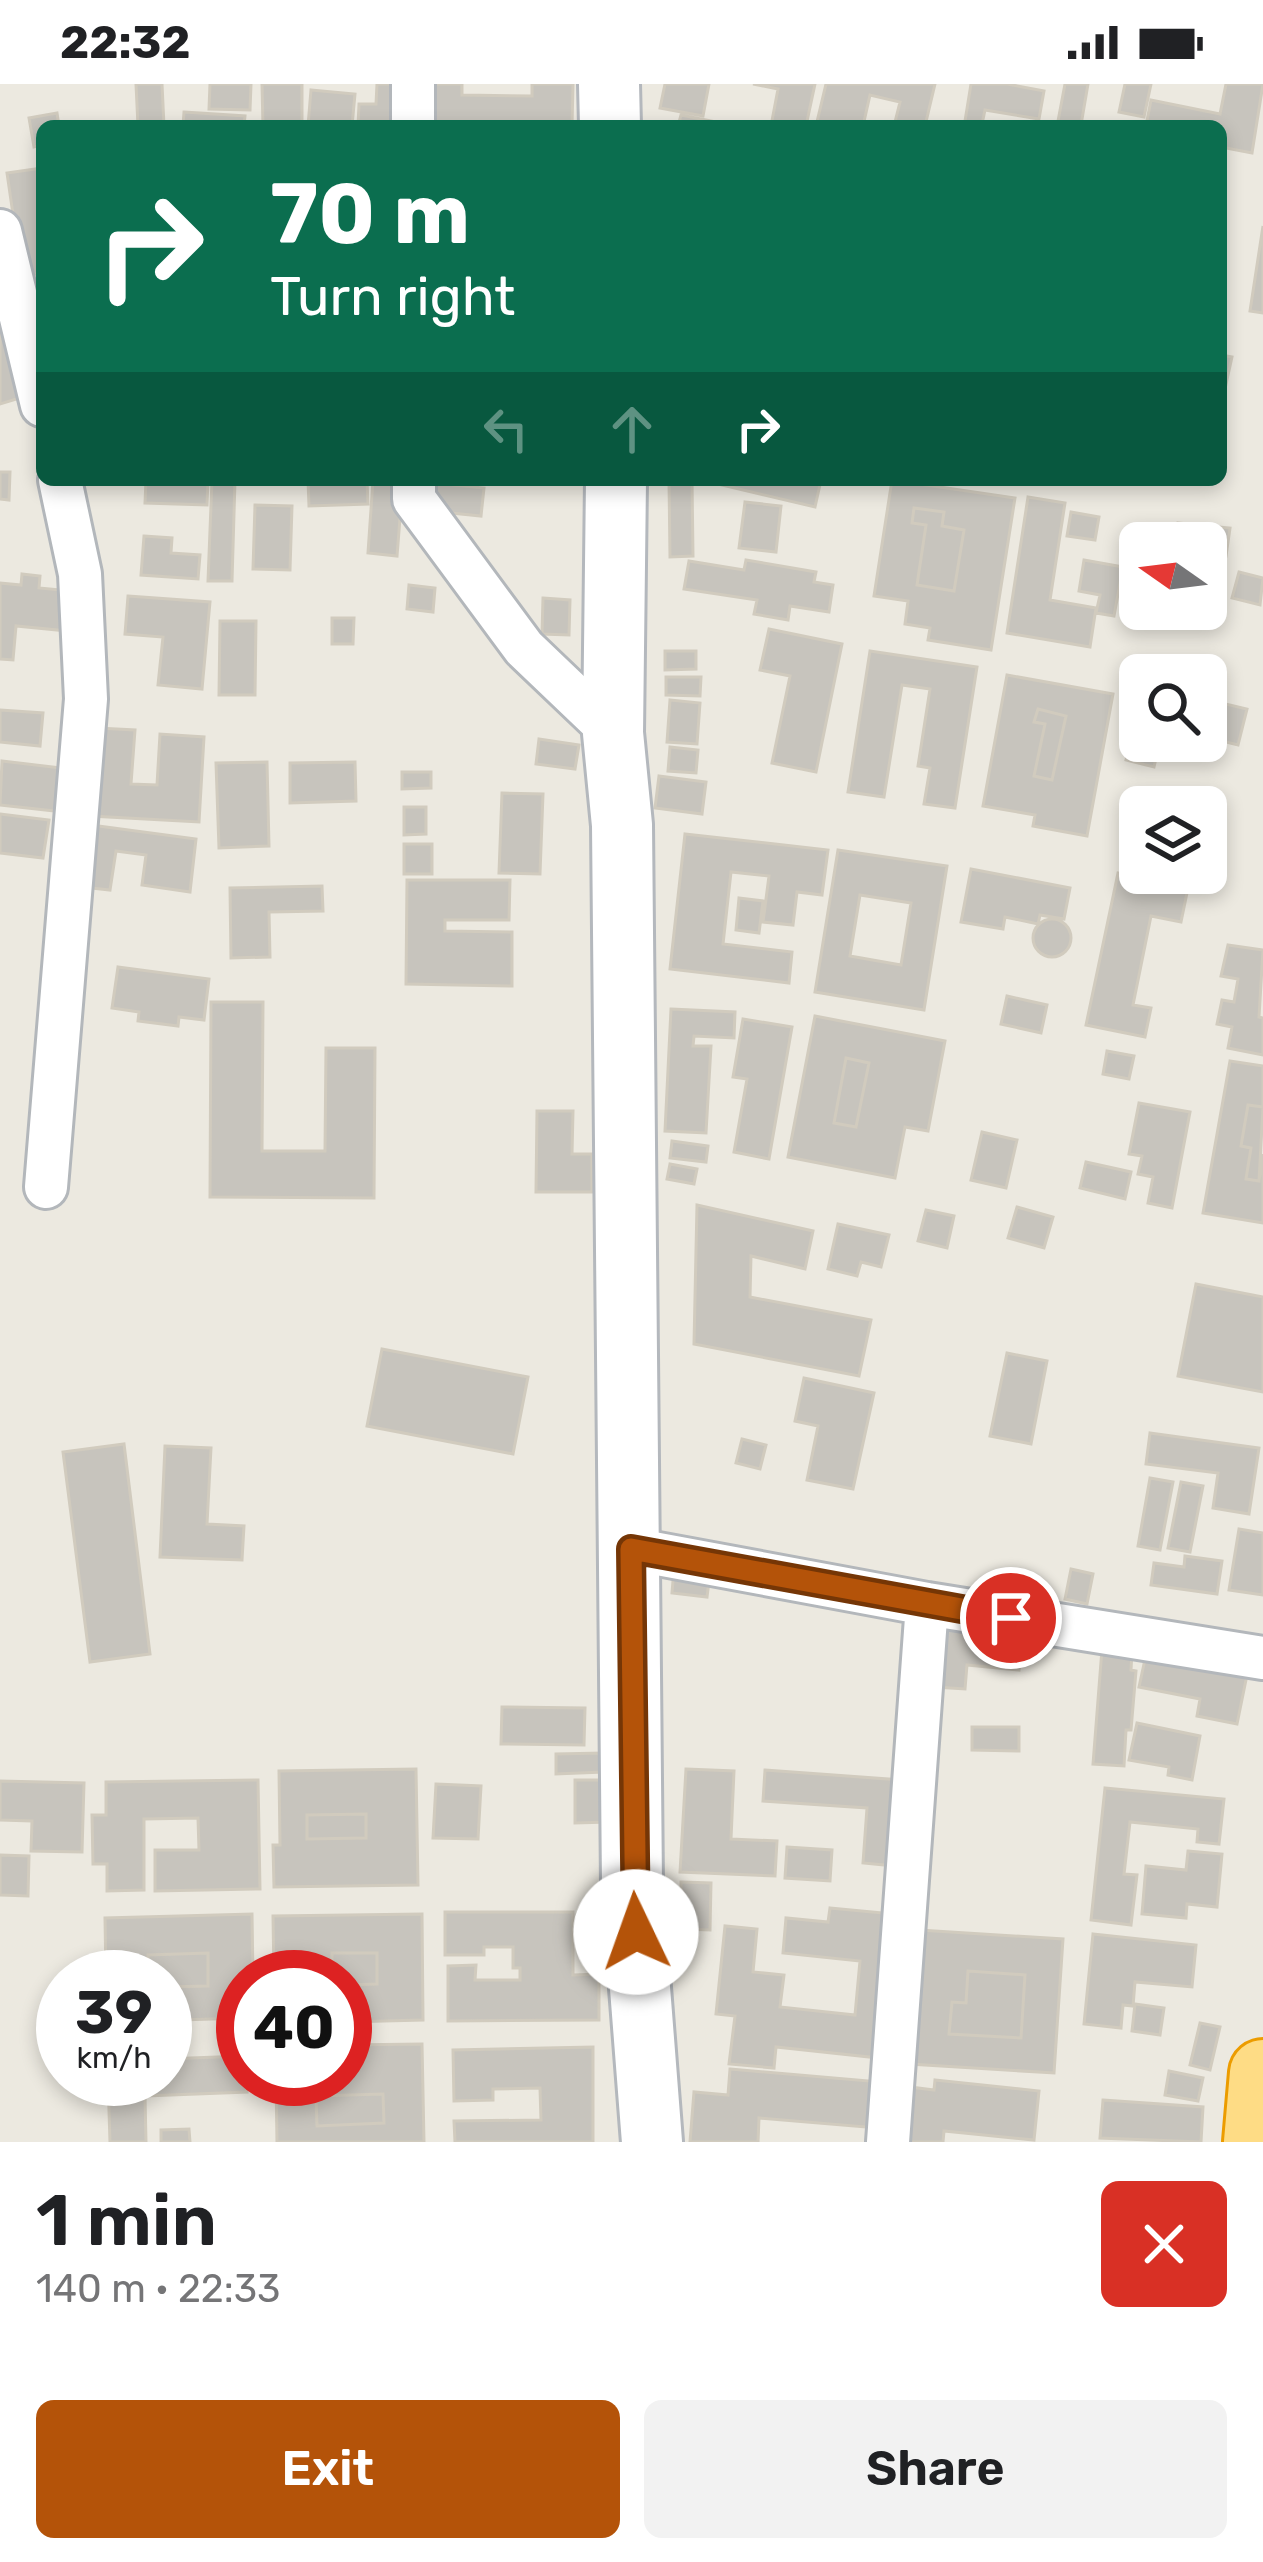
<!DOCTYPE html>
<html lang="en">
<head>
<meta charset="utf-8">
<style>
  body { margin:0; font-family:Rubik,sans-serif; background:#f2f2f2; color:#202124; height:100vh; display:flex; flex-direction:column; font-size:45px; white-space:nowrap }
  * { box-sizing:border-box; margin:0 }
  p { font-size:39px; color:#757577 }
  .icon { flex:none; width:66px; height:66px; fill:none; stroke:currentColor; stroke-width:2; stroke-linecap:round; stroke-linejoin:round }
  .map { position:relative; height:2058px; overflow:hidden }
  .sheet { display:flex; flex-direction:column; background:#fff; flex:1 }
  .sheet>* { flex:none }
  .guide { position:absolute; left:36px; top:36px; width:1191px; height:366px; border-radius:18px; box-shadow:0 6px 18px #0003; background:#0b6e4f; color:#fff; overflow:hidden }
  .needle { width:78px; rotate:284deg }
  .fabs { position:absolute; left:1119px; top:438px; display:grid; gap:24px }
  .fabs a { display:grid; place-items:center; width:108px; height:108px; border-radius:18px; background:#fff; box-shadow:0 6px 18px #0003; font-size:60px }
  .speed { position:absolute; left:36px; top:1866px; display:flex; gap:24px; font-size:60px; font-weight:700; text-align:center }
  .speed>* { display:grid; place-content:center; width:156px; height:156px; border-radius:50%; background:#fff; box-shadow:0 6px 18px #0003; line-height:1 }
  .speed small { font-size:30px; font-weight:400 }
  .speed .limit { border:18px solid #d22; background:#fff; color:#111 }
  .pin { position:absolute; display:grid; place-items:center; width:102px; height:102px; color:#fff; margin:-51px; border:6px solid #fff; border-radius:50%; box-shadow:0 3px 12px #0007 }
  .me { position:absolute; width:132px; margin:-66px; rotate:357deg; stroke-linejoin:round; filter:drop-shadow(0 0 9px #0008) }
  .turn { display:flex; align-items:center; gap:42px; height:252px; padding:0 36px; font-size:54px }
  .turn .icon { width:156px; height:156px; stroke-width:2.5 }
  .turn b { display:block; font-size:84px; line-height:102px }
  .lanes { display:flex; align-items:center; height:114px; padding:0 36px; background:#0003; justify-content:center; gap:60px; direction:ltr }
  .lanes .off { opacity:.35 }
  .round { display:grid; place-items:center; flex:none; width:126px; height:126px; border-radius:18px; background:#f2f2f2 }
  .headline { display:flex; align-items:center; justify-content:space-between; height:204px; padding:0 36px }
  h1 { font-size:72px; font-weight:600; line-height:90px }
  .button { display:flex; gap:24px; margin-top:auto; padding:24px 36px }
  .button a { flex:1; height:138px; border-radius:18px; background:#b45309; color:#fff; font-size:48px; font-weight:600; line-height:138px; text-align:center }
  .button a+a { background:#f2f2f2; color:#202124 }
  .status { display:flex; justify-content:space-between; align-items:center; height:84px; padding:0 60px; background:#fff; direction:ltr }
  .status svg { height:33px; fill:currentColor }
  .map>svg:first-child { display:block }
</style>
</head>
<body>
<div class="status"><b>22:32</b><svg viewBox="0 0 49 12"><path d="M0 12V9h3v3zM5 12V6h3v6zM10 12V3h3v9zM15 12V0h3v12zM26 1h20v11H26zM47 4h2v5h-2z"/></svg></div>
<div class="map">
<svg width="1263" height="2058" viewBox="0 0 1263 2058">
  <rect width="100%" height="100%" fill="#ece9e0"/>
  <path fill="#c7c4bd" stroke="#d1cbbe" stroke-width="3" fill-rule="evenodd" d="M 136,0 L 162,0 L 164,42 L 138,42 Z
    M 210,0 L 251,0 L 250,26 L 209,25 Z
    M 262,0 L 302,0 L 302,42 L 263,42 Z
    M 377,0 L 408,0 L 407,42 L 358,42 L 359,20 L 376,20 Z
    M 427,0 L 462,0 L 462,11 L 532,12 L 532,0 L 573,0 L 572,42 L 426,42 Z
    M 665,0 L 709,0 L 703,32 L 660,24 Z
    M 753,0 L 815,0 L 806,42 L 771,42 L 778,5 Z
    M 826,0 L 935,0 L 925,42 L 894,42 L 900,18 L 870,11 L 863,42 L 816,42 Z
    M 971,0 L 1007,0 L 1044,7 L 1039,35 L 985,26 L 982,40 L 965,37 Z
    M 1065,0 L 1088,0 L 1081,41 L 1058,37 Z
    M 1125,0 L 1151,0 L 1144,33 L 1119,28 Z
    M 1226,0 L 1263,0 L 1252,69 L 1221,63 L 1221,42 L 1146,42 L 1151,16 L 1220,30 Z
    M 311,6 L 355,10 L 352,42 L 308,42 Z
    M 184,28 L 245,32 L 244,42 L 183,42 Z
    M 57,29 L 59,42 L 42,42 L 42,61 L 34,63 L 29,34 Z
    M 681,31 L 736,42 L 678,42 Z
    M 42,84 L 42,189 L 22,192 L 7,89 Z
    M 1263,142 L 1263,229 L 1250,227 Z
    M 0,235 L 23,313 L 0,320 Z
    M 1221,271 L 1232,273 L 1221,323 Z
    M 0,388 L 10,388 L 9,416 L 0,415 Z
    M 146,396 L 208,396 L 207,421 L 145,419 Z
    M 212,396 L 235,396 L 232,497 L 208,497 Z
    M 308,396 L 367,396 L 368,420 L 309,422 Z
    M 373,396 L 403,396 L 397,472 L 368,469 Z
    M 669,396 L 692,396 L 693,472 L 670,473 Z
    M 701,396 L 821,396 L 815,423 Z
    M 892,396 L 1015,414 L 991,566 L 928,556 L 930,544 L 905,540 L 908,517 L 874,512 ZM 914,424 L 944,428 L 942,442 L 964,446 L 954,507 L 917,501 L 926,441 L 912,439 Z
    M 434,399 L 484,404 L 481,432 L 431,427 Z
    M 1028,413 L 1065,419 L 1050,516 L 1096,524 L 1090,563 L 1007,549 Z
    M 745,418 L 781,422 L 776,468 L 739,464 Z
    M 255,421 L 292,422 L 290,486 L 253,485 Z
    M 914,424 L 944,428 L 942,442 L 964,446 L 954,507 L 917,501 L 926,441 L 912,439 Z
    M 1071,428 L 1099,433 L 1095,456 L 1067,452 Z
    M 1178,439 L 1230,444 L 1226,472 L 1206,470 L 1206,459 L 1176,459 Z
    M 144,452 L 172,454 L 171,469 L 200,471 L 198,495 L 141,491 Z
    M 746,476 L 816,488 L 814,498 L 833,501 L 829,528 L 790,522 L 788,536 L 754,530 L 757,516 L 684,505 L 689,477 L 744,486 Z
    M 1084,476 L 1123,483 L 1114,532 L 1096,529 L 1100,511 L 1079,507 Z
    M 1239,488 L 1263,494 L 1260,521 L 1232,514 Z
    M 22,490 L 40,492 L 39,504 L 72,507 L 68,547 L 16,542 L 13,576 L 0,575 L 0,499 L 21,501 Z
    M 409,501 L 435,504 L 433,528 L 407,525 Z
    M 128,512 L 210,518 L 202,605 L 158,601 L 163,553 L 125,550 Z
    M 543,514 L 570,516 L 569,551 L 542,550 Z
    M 332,534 L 354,534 L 353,560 L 332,560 Z
    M 220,537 L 256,537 L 255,611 L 219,611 Z
    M 769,545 L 842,560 L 816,688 L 772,679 L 790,592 L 760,586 Z
    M 665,567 L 696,567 L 696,585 L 665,586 Z
    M 870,567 L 977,583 L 955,724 L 924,720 L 930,684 L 918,682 L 930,605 L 902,601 L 884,713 L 848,708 Z
    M 1007,591 L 1113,610 L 1087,752 L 1033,742 L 1035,731 L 983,722 ZM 1038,625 L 1066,632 L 1052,696 L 1034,692 L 1045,640 L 1034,638 Z
    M 666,593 L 701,593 L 700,612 L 666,611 Z
    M 1206,599 L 1221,602 L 1217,618 L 1247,625 L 1238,661 L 1206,653 Z
    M 670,616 L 700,619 L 697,660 L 667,658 Z
    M 1140,619 L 1140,657 L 1160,657 L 1154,683 L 1126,676 Z
    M 1038,625 L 1066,632 L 1052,696 L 1034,692 L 1045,640 L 1034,638 Z
    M 0,626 L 43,629 L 40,662 L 0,658 Z
    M 97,644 L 135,646 L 131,700 L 157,701 L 160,650 L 204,653 L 199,738 L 91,732 Z
    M 539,655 L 579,661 L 575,685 L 536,680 Z
    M 670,663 L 698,666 L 696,689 L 668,687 Z
    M 2,677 L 78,686 L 73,729 L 0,721 Z
    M 267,678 L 269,762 L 219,764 L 216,679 Z
    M 355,678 L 356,717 L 290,719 L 290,679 Z
    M 402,688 L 431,688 L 431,704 L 402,705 Z
    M 659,692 L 706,698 L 702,730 L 655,724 Z
    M 502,709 L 543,710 L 540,790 L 499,789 Z
    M 404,723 L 426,723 L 426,750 L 404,751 Z
    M 0,730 L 49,736 L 43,774 L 0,769 Z
    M 91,741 L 196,755 L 190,808 L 142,801 L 146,771 L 116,767 L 110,806 L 82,803 Z
    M 685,750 L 828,766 L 822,811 L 797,808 L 793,841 L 763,838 L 769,792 L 731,788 L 723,860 L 792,868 L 789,899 L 670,885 Z
    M 404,760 L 432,760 L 432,790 L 404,790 Z
    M 838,766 L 947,782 L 924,926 L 815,908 ZM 860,811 L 911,819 L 901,881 L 850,872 Z
    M 971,785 L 1070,804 L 1064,835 L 1040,831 L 1038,840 L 1005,833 L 1003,845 L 961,838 Z
    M 1118,789 L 1188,804 L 1181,838 L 1151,832 L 1133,921 L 1151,924 L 1145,953 L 1086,941 Z
    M 407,796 L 510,796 L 509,836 L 445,836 L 445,847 L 512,848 L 512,902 L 406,900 Z
    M 322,802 L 323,827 L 269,828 L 270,873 L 231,874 L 230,804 Z
    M 739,814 L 763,817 L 759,849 L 736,846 Z
    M1033 854a19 19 0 1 1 38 0a19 19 0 1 1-38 0Z
    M 1228,861 L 1263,866 L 1259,933 L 1263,934 L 1263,971 L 1228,964 L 1232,943 L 1217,940 L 1222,916 L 1234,918 L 1238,895 L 1221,892 Z
    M 118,883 L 209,895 L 204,936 L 179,933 L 178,942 L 138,937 L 139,928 L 112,924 Z
    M 1007,912 L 1047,921 L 1041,949 L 1001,940 Z
    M 211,918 L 263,918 L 262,1067 L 325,1067 L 326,964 L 375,964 L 374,1114 L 210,1113 Z
    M 671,925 L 735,928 L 734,954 L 694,952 L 693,962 L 711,962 L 706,1049 L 665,1047 Z
    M 815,932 L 945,957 L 928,1047 L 905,1043 L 895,1094 L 788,1073 ZM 846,974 L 869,979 L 856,1043 L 834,1039 Z
    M 743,935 L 792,943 L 769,1075 L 734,1068 L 747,995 L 733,993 Z
    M 1107,967 L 1134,972 L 1129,995 L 1103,990 Z
    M 846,974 L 869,979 L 856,1043 L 834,1039 Z
    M 1230,977 L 1263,982 L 1263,1023 L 1248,1021 L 1241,1062 L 1251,1064 L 1246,1095 L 1259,1097 L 1263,1070 L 1263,1139 L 1203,1129 Z
    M 1139,1019 L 1190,1028 L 1172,1124 L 1148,1119 L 1153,1093 L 1138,1090 L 1142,1072 L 1129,1070 Z
    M 1248,1021 L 1263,1023 L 1259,1097 L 1246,1095 L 1251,1064 L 1241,1062 Z
    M 537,1027 L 573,1027 L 572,1070 L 592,1070 L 592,1108 L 536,1108 Z
    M 982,1048 L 1017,1056 L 1006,1104 L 971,1096 Z
    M 672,1057 L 708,1062 L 706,1078 L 670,1074 Z
    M 1086,1078 L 1131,1088 L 1125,1115 L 1080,1104 Z
    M 670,1080 L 697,1085 L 694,1100 L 667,1095 Z
    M 697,1121 L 813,1147 L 805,1185 L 751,1172 L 750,1213 L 871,1236 L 859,1292 L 694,1260 Z
    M 1017,1123 L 1053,1133 L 1044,1164 L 1008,1154 Z
    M 926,1126 L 954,1132 L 947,1164 L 918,1157 Z
    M 838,1140 L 889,1151 L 881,1183 L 861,1178 L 857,1192 L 828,1185 Z
    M 1196,1200 L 1263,1213 L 1263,1308 L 1178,1292 Z
    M 382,1265 L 528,1293 L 513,1370 L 367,1342 Z
    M 1007,1269 L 1047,1277 L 1031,1360 L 990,1352 Z
    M 804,1294 L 874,1309 L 853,1405 L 807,1396 L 818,1342 L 795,1337 Z
    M 1150,1349 L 1259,1364 L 1249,1430 L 1213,1424 L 1218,1389 L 1146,1380 Z
    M 742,1355 L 766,1361 L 760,1385 L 736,1379 Z
    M 124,1360 L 150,1570 L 90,1578 L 63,1368 Z
    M 165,1362 L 211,1364 L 207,1440 L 244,1442 L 242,1476 L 160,1473 Z
    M 1150,1394 L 1173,1398 L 1160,1466 L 1138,1462 Z
    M 1181,1398 L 1203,1402 L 1190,1468 L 1168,1464 Z
    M 1239,1445 L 1263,1449 L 1263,1511 L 1229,1506 Z
    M 1185,1472 L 1222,1477 L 1217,1510 L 1151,1501 L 1154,1479 L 1184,1483 Z
    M 674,1485 L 710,1489 L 707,1513 L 672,1509 Z
    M 1071,1485 L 1093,1490 L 1087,1520 L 1065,1515 Z
    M 940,1538 L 1023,1545 L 1019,1586 L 967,1581 L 965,1605 L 935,1603 Z
    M 1102,1565 L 1132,1567 L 1131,1586 L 1136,1587 L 1131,1646 L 1126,1646 L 1124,1682 L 1093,1680 Z
    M 1147,1566 L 1248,1586 L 1237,1640 L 1197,1632 L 1200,1615 L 1139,1603 Z
    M 502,1623 L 585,1624 L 584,1661 L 501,1660 Z
    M 1137,1639 L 1200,1652 L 1192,1696 L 1168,1691 L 1169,1683 L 1129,1676 Z
    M 972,1643 L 1019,1643 L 1019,1667 L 972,1666 Z
    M 603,1669 L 603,1688 L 556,1690 L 556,1670 Z
    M 416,1685 L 418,1801 L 274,1803 L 273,1761 L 280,1761 L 279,1687 ZM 366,1730 L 366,1754 L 307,1755 L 307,1731 Z
    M 686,1685 L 734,1687 L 731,1755 L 777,1757 L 775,1792 L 680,1788 Z
    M 765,1686 L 901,1696 L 895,1782 L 863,1779 L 867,1724 L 763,1717 Z
    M 258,1696 L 260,1805 L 155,1807 L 155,1766 L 199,1766 L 198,1734 L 144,1735 L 144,1806 L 107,1807 L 107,1780 L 93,1780 L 92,1731 L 106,1731 L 106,1698 Z
    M 575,1696 L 609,1696 L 609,1738 L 575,1739 Z
    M 0,1697 L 84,1699 L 82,1768 L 31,1767 L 32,1737 L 0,1736 Z
    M 436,1700 L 481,1702 L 478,1755 L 433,1754 Z
    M 1105,1704 L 1224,1715 L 1219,1760 L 1197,1758 L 1198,1745 L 1130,1738 L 1124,1790 L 1137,1791 L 1131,1841 L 1091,1836 Z
    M 366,1730 L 366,1754 L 307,1755 L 307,1731 Z
    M 787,1763 L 832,1766 L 830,1797 L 785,1794 Z
    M 1188,1767 L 1222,1770 L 1217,1823 L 1187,1820 L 1186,1834 L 1142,1830 L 1146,1782 L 1186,1786 Z
    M 0,1771 L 29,1772 L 28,1812 L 0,1811 Z
    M 681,1798 L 711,1799 L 710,1846 L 681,1845 Z
    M 830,1824 L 894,1830 L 879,1974 L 776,1963 L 774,1984 L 729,1980 L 735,1932 L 716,1930 L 725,1842 L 757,1845 L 753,1888 L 784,1891 L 780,1923 L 855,1931 L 860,1877 L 783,1869 L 786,1834 L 828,1838 Z
    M 445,1828 L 573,1828 L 573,1891 L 599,1890 L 599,1936 L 448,1937 L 448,1882 L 476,1881 L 475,1896 L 520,1896 L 520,1884 L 513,1884 L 513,1863 L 484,1863 L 484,1871 L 445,1871 Z
    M 252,1830 L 253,1893 L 243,1893 L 243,1934 L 180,1936 L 180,1948 L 165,1949 L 165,1903 L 208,1902 L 208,1869 L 148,1871 L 148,1893 L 106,1893 L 105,1834 Z
    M 422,1830 L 423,1936 L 345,1938 L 345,1901 L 377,1900 L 377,1869 L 332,1869 L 332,1893 L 274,1893 L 273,1832 Z
    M 919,1846 L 1063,1855 L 1054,1989 L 910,1980 ZM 968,1887 L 1025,1891 L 1021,1954 L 949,1950 L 952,1918 L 966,1919 Z
    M 1093,1850 L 1196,1861 L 1192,1903 L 1135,1898 L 1133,1922 L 1123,1921 L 1121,1944 L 1084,1940 Z
    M 208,1869 L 208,1902 L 165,1903 L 165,1893 L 148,1893 L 148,1871 Z
    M 332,1869 L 377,1869 L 377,1900 L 345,1901 L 345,1893 L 332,1893 Z
    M 968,1887 L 1025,1891 L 1021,1954 L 949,1950 L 952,1918 L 966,1919 Z
    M 1135,1920 L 1164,1924 L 1160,1951 L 1132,1947 Z
    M 1200,1939 L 1220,1943 L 1210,1986 L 1190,1981 Z
    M 422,1960 L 424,2058 L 277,2058 L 276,1995 L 345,1995 L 345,1961 ZM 383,2010 L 384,2039 L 317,2042 L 316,2012 Z
    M 593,1963 L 593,2058 L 455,2058 L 454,2037 L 541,2036 L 540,2004 L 493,2005 L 493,2016 L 454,2017 L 453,1966 Z
    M 243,1972 L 247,2008 L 145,2012 L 146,2058 L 110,2058 L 108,1995 L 165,1995 L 165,1975 Z
    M 730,1985 L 881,1998 L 877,2044 L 759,2034 L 758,2058 L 690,2058 L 694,2008 L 728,2011 Z
    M 1169,1987 L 1203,1994 L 1198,2017 L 1165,2011 Z
    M 935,1996 L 1039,2007 L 1034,2056 L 944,2047 L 943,2058 L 904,2058 L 910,2003 L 934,2006 Z
    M 383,2010 L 384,2039 L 317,2042 L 316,2012 Z
    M 1103,2016 L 1203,2023 L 1201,2058 L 1100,2054 Z
    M 189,2045 L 190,2058 L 161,2058 L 161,2046 Z"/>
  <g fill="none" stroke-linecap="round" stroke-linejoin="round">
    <g stroke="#b3b7bb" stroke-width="48">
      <path id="street" d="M 413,0 L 413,42
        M 0,147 L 42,321
        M 414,396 L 414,415 L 524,564 L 613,649
        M 46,1103 L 86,615 L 80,490 L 60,396
        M 631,1465 L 927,1520 L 1263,1574
        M 888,2058 L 927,1520"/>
    </g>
    <g stroke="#b4b8bd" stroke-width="66">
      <path id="secondary" d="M 609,0 L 610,42
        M 616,396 L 613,649 L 622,741 L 632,1801 L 652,2058"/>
    </g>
    <g stroke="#ec9c00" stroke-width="72">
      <path id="highway" d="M 1257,2058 L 1263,1989"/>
    </g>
    <use href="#street" stroke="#fff" stroke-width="42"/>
    <use href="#secondary" stroke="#fff" stroke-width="60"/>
    <use href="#highway" stroke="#fedc85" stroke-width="66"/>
  </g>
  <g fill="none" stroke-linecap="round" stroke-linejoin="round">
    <g stroke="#753606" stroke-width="30">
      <path id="route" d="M 636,1848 L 631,1465 L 1011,1534"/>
    </g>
    <use href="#route" stroke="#b45309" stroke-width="21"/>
  </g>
</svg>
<div class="fabs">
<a><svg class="needle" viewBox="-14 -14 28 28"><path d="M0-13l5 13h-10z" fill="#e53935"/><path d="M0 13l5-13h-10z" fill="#757577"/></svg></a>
<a><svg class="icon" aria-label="search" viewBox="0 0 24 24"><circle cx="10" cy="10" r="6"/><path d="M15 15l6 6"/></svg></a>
<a><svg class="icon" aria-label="layers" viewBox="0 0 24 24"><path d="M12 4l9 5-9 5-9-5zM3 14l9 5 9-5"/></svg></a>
</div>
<div class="speed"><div>39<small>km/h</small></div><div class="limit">40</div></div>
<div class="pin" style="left:1011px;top:1534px;background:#d93025"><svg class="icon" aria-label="arrive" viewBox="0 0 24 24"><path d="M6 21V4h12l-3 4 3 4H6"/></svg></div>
<svg class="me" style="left:636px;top:1848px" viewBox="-20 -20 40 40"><circle r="19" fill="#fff"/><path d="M0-13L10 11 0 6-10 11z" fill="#b45309"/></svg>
<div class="guide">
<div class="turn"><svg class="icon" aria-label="right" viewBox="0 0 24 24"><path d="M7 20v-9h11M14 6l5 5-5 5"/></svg><div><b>70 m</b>Turn right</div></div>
<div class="lanes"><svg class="icon off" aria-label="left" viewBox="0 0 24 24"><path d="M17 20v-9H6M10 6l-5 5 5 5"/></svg><svg class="icon off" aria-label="ahead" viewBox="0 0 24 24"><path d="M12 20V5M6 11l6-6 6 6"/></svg><svg class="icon" aria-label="right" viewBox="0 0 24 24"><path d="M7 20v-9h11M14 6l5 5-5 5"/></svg></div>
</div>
</div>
<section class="sheet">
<div class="headline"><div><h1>1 min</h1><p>140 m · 22:33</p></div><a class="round" style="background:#d93025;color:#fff"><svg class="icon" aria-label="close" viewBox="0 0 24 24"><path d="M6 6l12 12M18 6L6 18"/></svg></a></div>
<div class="button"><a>Exit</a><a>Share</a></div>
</section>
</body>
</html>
